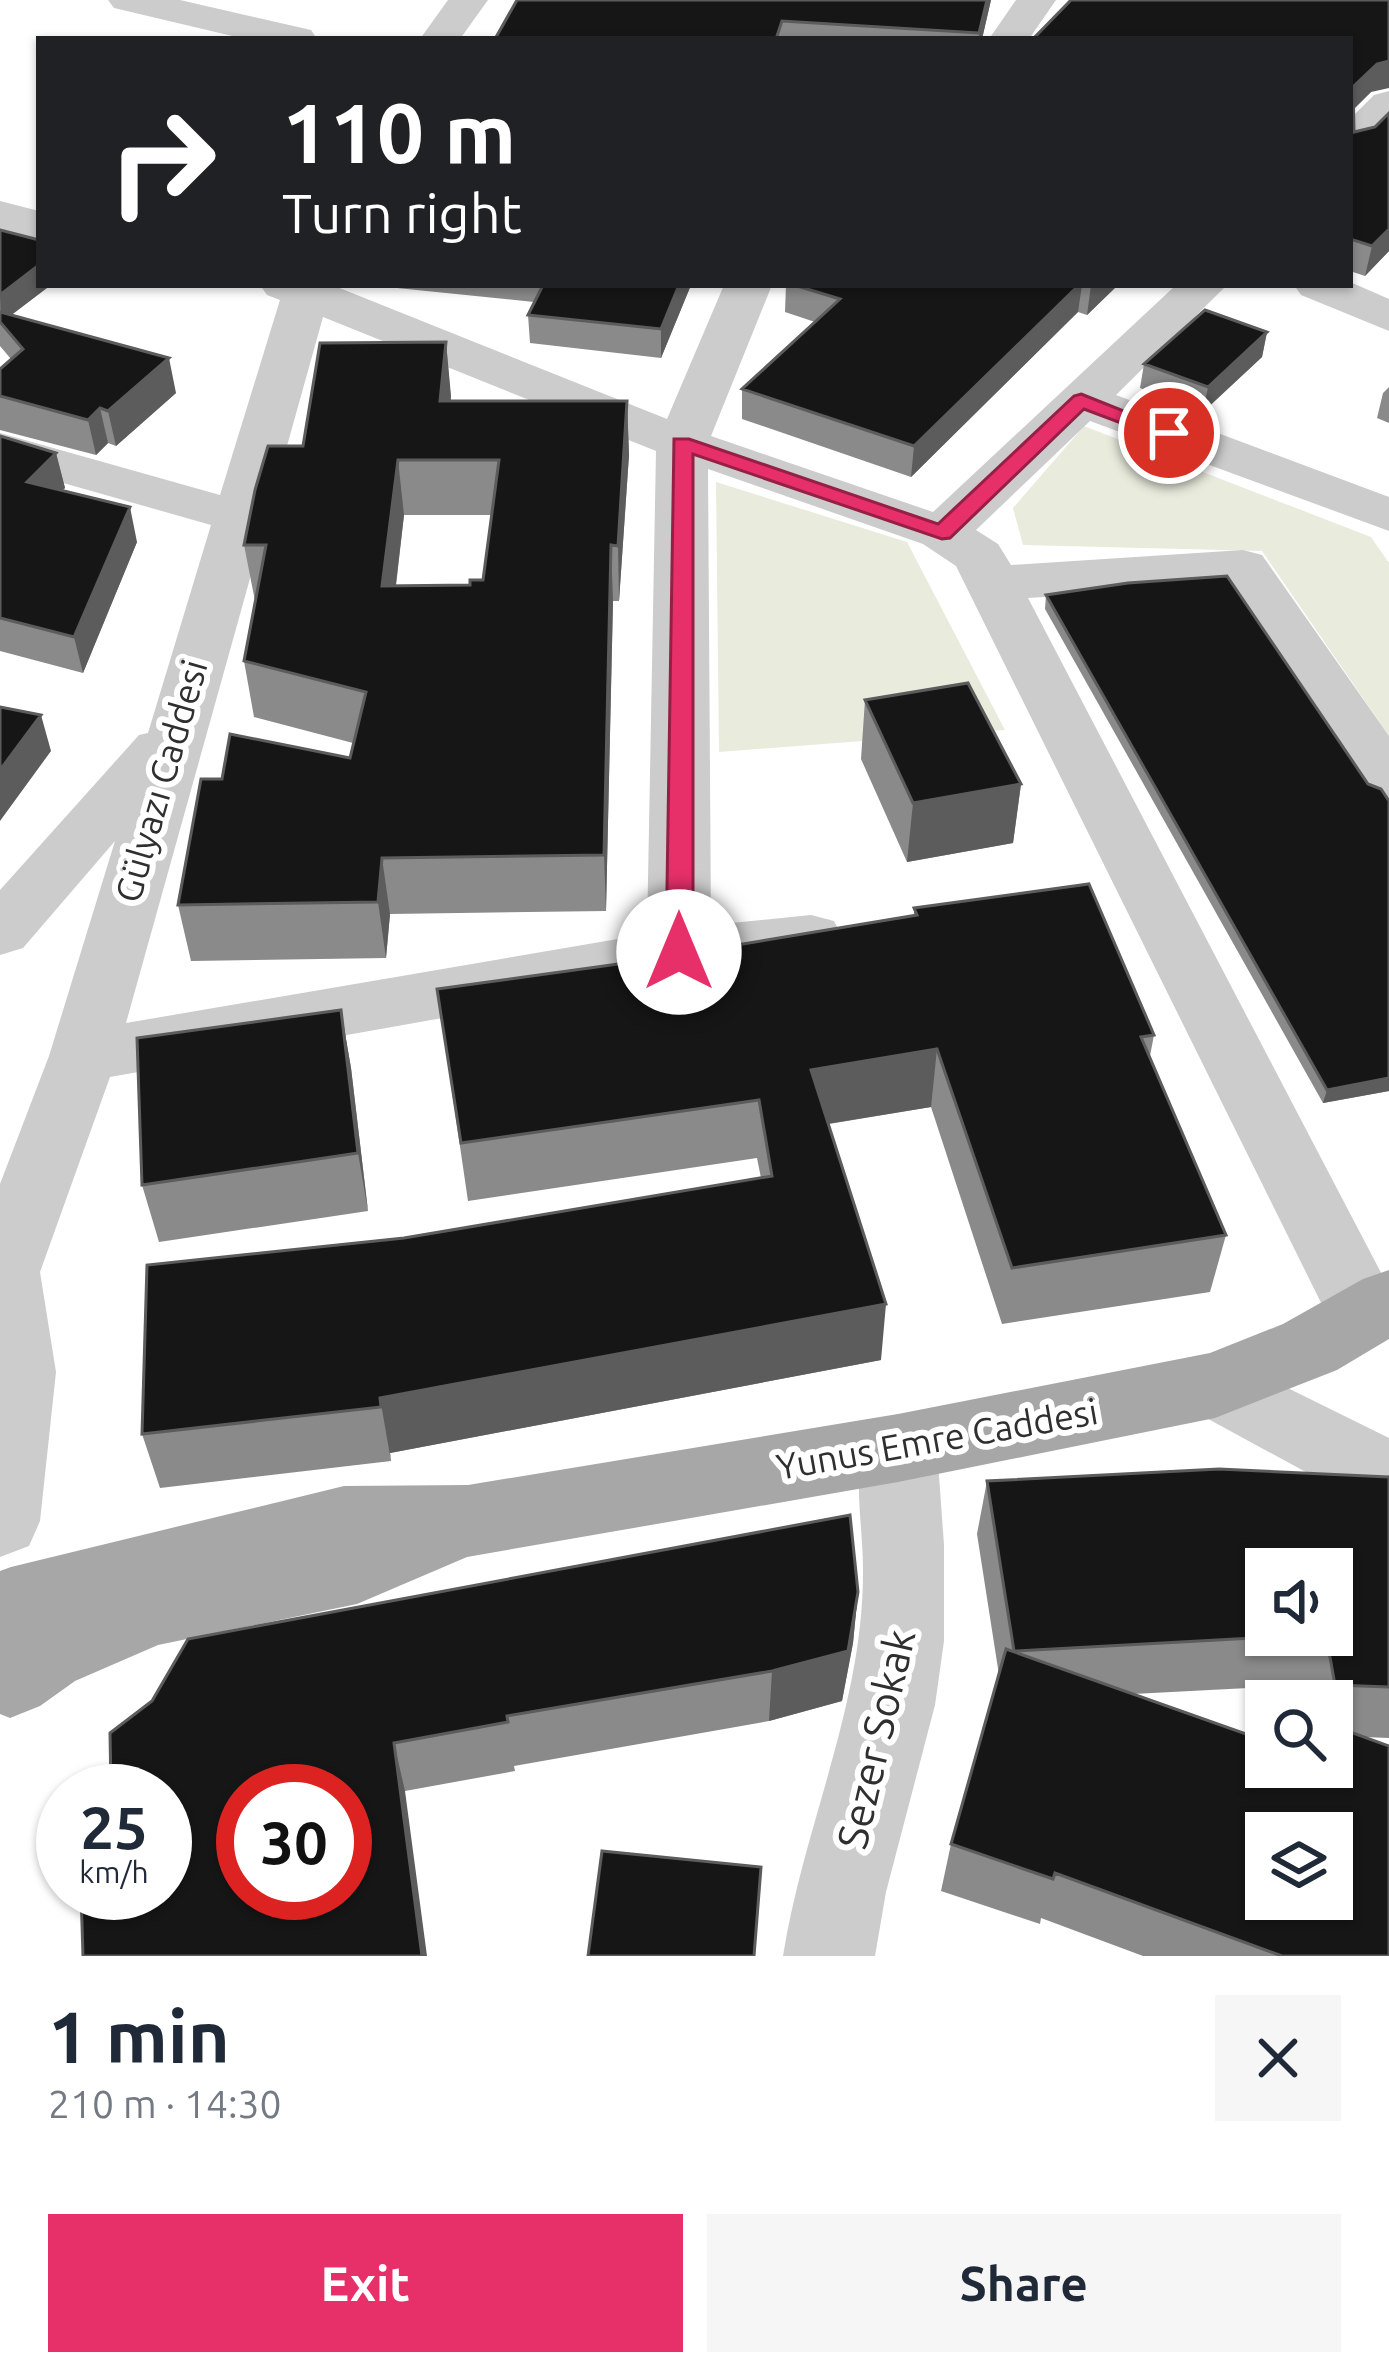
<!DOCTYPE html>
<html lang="en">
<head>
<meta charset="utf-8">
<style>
  body { margin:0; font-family:Ubuntu,sans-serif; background:#f6f6f7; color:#1f2937; height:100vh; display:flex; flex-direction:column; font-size:45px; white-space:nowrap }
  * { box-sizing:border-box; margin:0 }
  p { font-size:39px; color:#747a83 }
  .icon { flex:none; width:66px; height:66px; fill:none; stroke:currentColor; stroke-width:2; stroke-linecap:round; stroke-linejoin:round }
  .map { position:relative; height:1956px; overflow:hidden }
  .details { display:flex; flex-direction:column; background:#fff; flex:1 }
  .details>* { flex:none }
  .hud { position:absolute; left:36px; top:36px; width:1317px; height:252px; border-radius:0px; box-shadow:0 3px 9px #0004; background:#202124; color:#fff; overflow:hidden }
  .fabs { position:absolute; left:1245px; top:1548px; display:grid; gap:24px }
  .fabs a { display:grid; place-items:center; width:108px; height:108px; border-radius:0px; background:#fff; box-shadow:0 3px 9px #0004; font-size:60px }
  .speed { position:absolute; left:36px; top:1764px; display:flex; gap:24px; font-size:60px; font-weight:700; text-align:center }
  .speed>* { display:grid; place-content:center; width:156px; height:156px; border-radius:50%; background:#fff; box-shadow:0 3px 9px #0004; line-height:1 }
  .speed small { font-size:30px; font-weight:400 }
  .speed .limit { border:18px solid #d22; background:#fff; color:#111 }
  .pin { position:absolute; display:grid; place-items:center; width:102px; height:102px; color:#fff; margin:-51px; border:6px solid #fff; border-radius:50%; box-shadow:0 3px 12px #0007 }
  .me { position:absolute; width:132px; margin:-66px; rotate:0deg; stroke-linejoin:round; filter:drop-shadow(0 0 9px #0008) }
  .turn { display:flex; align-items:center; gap:42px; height:252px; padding:0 48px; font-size:54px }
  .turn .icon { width:156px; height:156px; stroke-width:2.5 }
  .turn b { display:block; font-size:84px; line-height:102px }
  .round { display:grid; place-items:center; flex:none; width:126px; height:126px; border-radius:0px; background:#f6f6f7 }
  .summary { display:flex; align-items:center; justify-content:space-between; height:204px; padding:0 48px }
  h1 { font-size:72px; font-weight:700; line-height:90px }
  .action { display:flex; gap:24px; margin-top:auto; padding:24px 48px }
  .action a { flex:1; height:138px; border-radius:0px; background:#e7306a; color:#fff; font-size:48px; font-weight:700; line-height:138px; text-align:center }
  .action a+a { background:#f6f6f7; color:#1f2937 }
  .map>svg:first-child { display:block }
</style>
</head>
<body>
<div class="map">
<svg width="1389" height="1956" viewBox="0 0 1389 1956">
  <rect width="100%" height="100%" fill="#fff"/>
  <path fill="#e9ecdd" d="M 1084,426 L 1371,537 L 1389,563 L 1389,736 L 1262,551 L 1023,545 L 1013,508 Z
    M 716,482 L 907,542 L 1005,730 L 719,752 Z"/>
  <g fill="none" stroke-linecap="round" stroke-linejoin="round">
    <path fill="#ccc" fill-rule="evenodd" d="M 108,0 L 180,0 L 311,30 L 317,39 L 245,39 L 114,8 Z
      M 448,0 L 488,0 L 460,39 L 420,39 Z
      M 1016,0 L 1056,0 L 1029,39 L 989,39 Z
      M 1389,91 L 1389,129 L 1365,153 L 1350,157 L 1350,119 L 1374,95 Z
      M 0,201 L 39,211 L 39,239 L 0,229 Z
      M 1350,282 L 1389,299 L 1389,331 L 1301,295 L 1294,285 Z
      M 260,285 L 332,285 L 667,419 L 724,285 L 772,285 L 711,436 L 933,512 L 1176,285 L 1227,285 L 1116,395 L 1389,497 L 1389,531 L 1090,421 L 976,530 L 998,544 L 1011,565 L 1243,550 L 1262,555 L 1389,736 L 1389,801 L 1368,795 L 1227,585 L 1028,598 L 1389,1288 L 1389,1338 L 1365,1346 L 1338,1337 L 956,566 L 923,544 L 708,469 L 711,925 L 811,915 L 834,921 L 843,938 L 834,955 L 811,961 L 679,976 L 110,1077 L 40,1272 L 56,1372 L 40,1521 L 29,1546 L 0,1557 L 0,1184 L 49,1056 L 115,841 L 23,948 L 0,955 L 0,890 L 139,735 L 148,733 L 211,525 L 0,465 L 0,433 L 220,495 L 280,300 L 267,295 ZM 323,317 L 656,451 L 647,934 L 126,1023 Z
      M 1215,1352 L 1389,1438 L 1389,1512 L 1361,1502 L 1188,1408 L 1177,1385 L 1188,1362 Z
      M 898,1414 L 926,1424 L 937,1448 L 944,1545 L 944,1641 L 935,1705 L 886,1892 L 875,1956 L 783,1956 C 804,1824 864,1704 863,1569 C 863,1522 850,1466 870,1424 Z"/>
    <path fill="#a7a7a7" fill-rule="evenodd" d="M 1389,1270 L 1389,1339 L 1337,1370 L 1215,1418 L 898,1482 L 467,1557 L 357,1604 L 158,1645 L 75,1681 L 40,1706 L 10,1718 L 0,1714 L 0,1571 L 11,1567 L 344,1486 L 468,1485 L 898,1414 L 1210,1353 L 1283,1324 L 1363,1279 Z"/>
  </g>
  <path fill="#8a8a8a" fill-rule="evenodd" d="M 517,0 L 991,0 L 982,39 L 495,39 Z
    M 1350,39 L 1371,92 L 1353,109 L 1354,132 L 1375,127 L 1389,113 L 1389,251 L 1365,276 L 1350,271 Z
    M 0,230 L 12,315 L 176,393 L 116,446 L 108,443 L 96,455 L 0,430 L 0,369 L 11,359 L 0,346 Z
    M 396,285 L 691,285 L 661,358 L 530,343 L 528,315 L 534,302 L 397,288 Z
    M 786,285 L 1118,285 L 1087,315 L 1078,312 L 911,477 L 742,419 L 742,389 L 815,322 L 785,312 Z
    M 1267,332 L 1262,357 L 1203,412 L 1140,388 L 1144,364 Z
    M 446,342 L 451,401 L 627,401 L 629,455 L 619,601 L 613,601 L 606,911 L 390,914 L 386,958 L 191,961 L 178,905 L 222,779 L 350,758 L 353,743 L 254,717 L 244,661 L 255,601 L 244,545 L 303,446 ZM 404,515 L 492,515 L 483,580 L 470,585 L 396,586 Z
    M 1389,387 L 1389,423 L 1377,418 L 1383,393 Z
    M 0,436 L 56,453 L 65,488 L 62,490 L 137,542 L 83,673 L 0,651 Z
    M 1046,595 L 1368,784 L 1389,801 L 1389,1091 L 1323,1103 L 1045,609 Z
    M 865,700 L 1021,784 L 1013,843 L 907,862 L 861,759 Z
    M 914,908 L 1154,1035 L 1150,1056 L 1226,1235 L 1210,1292 L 1002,1324 L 931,1107 L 829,1124 L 881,1360 L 390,1453 L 391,1461 L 160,1488 L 142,1434 L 404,1238 L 761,1178 L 757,1158 L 468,1201 L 437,989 L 640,961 L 914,916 Z
    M 341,1010 L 351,1068 L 368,1211 L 159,1242 L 142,1185 Z
    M 1389,1477 L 1389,1738 L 1364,1737 L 1389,1956 L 1143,1956 L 1041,1918 L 1040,1924 L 941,1891 L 951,1844 L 999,1675 L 977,1534 L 987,1481 ZM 1305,1685 L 1307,1701 L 1332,1701 L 1332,1736 L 1338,1736 L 1332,1750 L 1332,1767 L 1133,1694 Z
    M 858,1592 L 853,1643 L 842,1701 L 769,1721 L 514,1766 L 515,1771 L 405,1791 L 165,1893 L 165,1791 Z"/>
  <path fill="#5c5c5c" d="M 987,0 L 991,0 L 982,39 L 978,39 Z
    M 1389,61 L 1389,88 L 1371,92 L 1350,113 L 1353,87 L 1377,64 Z
    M 1389,229 L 1389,251 L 1365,276 L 1372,246 Z
    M 39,265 L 39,285 L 51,285 L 1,323 L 0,295 Z
    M 679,285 L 691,285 L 661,358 L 661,329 Z
    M 1079,285 L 1082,285 L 1078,312 L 911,477 L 914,446 Z
    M 1091,285 L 1118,285 L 1087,315 Z
    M 1267,332 L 1262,357 L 1203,412 L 1208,387 Z
    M 446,342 L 451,396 L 445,456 L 440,401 Z
    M 169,358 L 176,393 L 116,446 L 108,411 Z
    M 627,401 L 629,455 L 619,601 L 618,546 Z
    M 100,408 L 108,443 L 96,455 L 88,420 Z
    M 56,453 L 65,488 L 36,517 L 27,482 Z
    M 398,460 L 404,515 L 389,642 L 382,586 Z
    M 130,507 L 137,542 L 83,673 L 74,637 Z
    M 611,545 L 613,601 L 606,911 L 604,855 Z
    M 41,715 L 51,751 L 0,821 L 0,770 Z
    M 1021,784 L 1013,843 L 907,862 L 913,803 Z
    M 382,858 L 390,914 L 386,958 L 378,902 Z
    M 341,1010 L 351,1068 L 368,1211 L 358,1153 Z
    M 937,1049 L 931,1107 L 808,1127 L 811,1070 Z
    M 1389,1078 L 1389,1091 L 1323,1103 L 1327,1090 Z
    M 886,1304 L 881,1360 L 390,1453 L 391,1461 L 380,1398 Z
    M 858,1592 L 853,1643 L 842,1701 L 769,1721 L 772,1671 Z
    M 394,1743 L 405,1791 L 427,1956 L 422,1956 Z"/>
  <path fill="#161616" stroke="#5c5c5c" stroke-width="3" fill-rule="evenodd" d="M 517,0 L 987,0 L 979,33 L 782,21 L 776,39 L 495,39 Z
    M 1071,0 L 1389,0 L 1389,61 L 1377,64 L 1353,87 L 1354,132 L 1375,127 L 1389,113 L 1389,229 L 1372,246 L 1350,239 L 1350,39 L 1033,39 Z
    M 0,230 L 39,240 L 39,265 L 0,295 Z
    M 543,285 L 679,285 L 661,329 L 528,315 Z
    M 794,285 L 1079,285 L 914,446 L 742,389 L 840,299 Z
    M 1205,310 L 1267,332 L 1208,387 L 1144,364 Z
    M 0,312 L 169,358 L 108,411 L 100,408 L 88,420 L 0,396 L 0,369 L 23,349 L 0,322 Z
    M 446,342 L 440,401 L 627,401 L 618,546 L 611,545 L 604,855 L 382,858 L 378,902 L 178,905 L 201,779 L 222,779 L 230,734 L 350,758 L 366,692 L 244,661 L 266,545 L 244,545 L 255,490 L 268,446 L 303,446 L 320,343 ZM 398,460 L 499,460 L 483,580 L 470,580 L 470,585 L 382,586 Z
    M 0,436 L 56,453 L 27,482 L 130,507 L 74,637 L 0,618 Z
    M 1227,576 L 1368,784 L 1381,789 L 1389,801 L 1389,1078 L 1327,1090 L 1046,595 L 1128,583 Z
    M 968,683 L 1021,784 L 913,803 L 865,700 Z
    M 0,707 L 41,715 L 0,770 Z
    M 1089,884 L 1154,1035 L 1141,1037 L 1226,1235 L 1012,1268 L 937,1049 L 811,1070 L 886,1304 L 380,1398 L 381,1407 L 142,1434 L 147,1265 L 404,1238 L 772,1176 L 759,1100 L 461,1143 L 437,989 L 640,961 L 917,915 L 914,908 Z
    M 341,1010 L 358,1153 L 142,1185 L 137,1038 Z
    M 1219,1469 L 1389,1477 L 1389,1687 L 1335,1685 L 1326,1635 L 1332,1635 L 1332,1569 L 1266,1569 L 1266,1635 L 1309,1635 L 1014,1651 L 987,1481 Z
    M 850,1515 L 858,1592 L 848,1651 L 772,1671 L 507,1716 L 508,1722 L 394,1743 L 422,1956 L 83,1956 L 81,1893 L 165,1893 L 165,1791 L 111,1791 L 110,1733 L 152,1701 L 188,1639 ZM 243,1791 L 345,1791 L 345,1893 L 243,1893 Z
    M 1006,1649 L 1266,1741 L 1266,1767 L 1332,1767 L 1332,1765 L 1348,1771 L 1342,1729 L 1389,1746 L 1389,1956 L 1282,1956 L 1055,1873 L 1053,1879 L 951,1844 ZM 1266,1833 L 1332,1833 L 1332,1899 L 1266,1899 Z
    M 602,1851 L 761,1867 L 754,1956 L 588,1956 Z"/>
  <path fill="#e7306a" stroke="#961f45" stroke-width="3" d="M 1081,394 L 1179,433 L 1169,440 L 1161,438 L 1084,409 L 950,538 L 942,539 L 693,454 L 693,952 L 689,959 L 670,959 L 666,952 L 674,439 L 689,439 L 938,524 L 1074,396 Z"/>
  <g text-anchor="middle" stroke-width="12" stroke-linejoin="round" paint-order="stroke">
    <g font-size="36" fill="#2f2f2f" stroke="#fff">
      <text transform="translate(161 781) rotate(-74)" y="13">Gülyazı Caddesi</text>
      <text transform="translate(937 1439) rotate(-10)" y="13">Yunus Emre Caddesi</text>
    </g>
    <g font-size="42" fill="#2f2f2f" stroke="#fff">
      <text transform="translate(876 1739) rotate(-77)" y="15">Sezer Sokak</text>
    </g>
  </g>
</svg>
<div class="fabs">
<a><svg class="icon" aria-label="sound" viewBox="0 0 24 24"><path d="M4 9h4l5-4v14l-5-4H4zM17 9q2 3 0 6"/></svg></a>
<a><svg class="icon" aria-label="search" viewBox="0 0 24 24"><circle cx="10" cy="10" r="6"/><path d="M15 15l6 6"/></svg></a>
<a><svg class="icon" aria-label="layers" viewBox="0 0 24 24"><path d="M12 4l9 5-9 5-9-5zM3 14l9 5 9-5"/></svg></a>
</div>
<div class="speed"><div>25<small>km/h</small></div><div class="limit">30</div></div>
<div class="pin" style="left:1169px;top:433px;background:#d93025"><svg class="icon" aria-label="arrive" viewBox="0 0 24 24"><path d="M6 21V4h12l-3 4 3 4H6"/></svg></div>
<svg class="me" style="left:679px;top:952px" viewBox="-20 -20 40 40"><circle r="19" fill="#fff"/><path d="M0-13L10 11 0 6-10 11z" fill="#e7306a"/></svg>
<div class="hud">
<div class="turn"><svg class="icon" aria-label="right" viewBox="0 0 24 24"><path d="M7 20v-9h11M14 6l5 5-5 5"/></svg><div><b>110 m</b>Turn right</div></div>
</div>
</div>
<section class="details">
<div class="summary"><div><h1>1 min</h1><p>210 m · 14:30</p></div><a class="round"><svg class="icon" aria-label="close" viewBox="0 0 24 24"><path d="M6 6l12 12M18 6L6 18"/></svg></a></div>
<div class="action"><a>Exit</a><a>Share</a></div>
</section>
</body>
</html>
